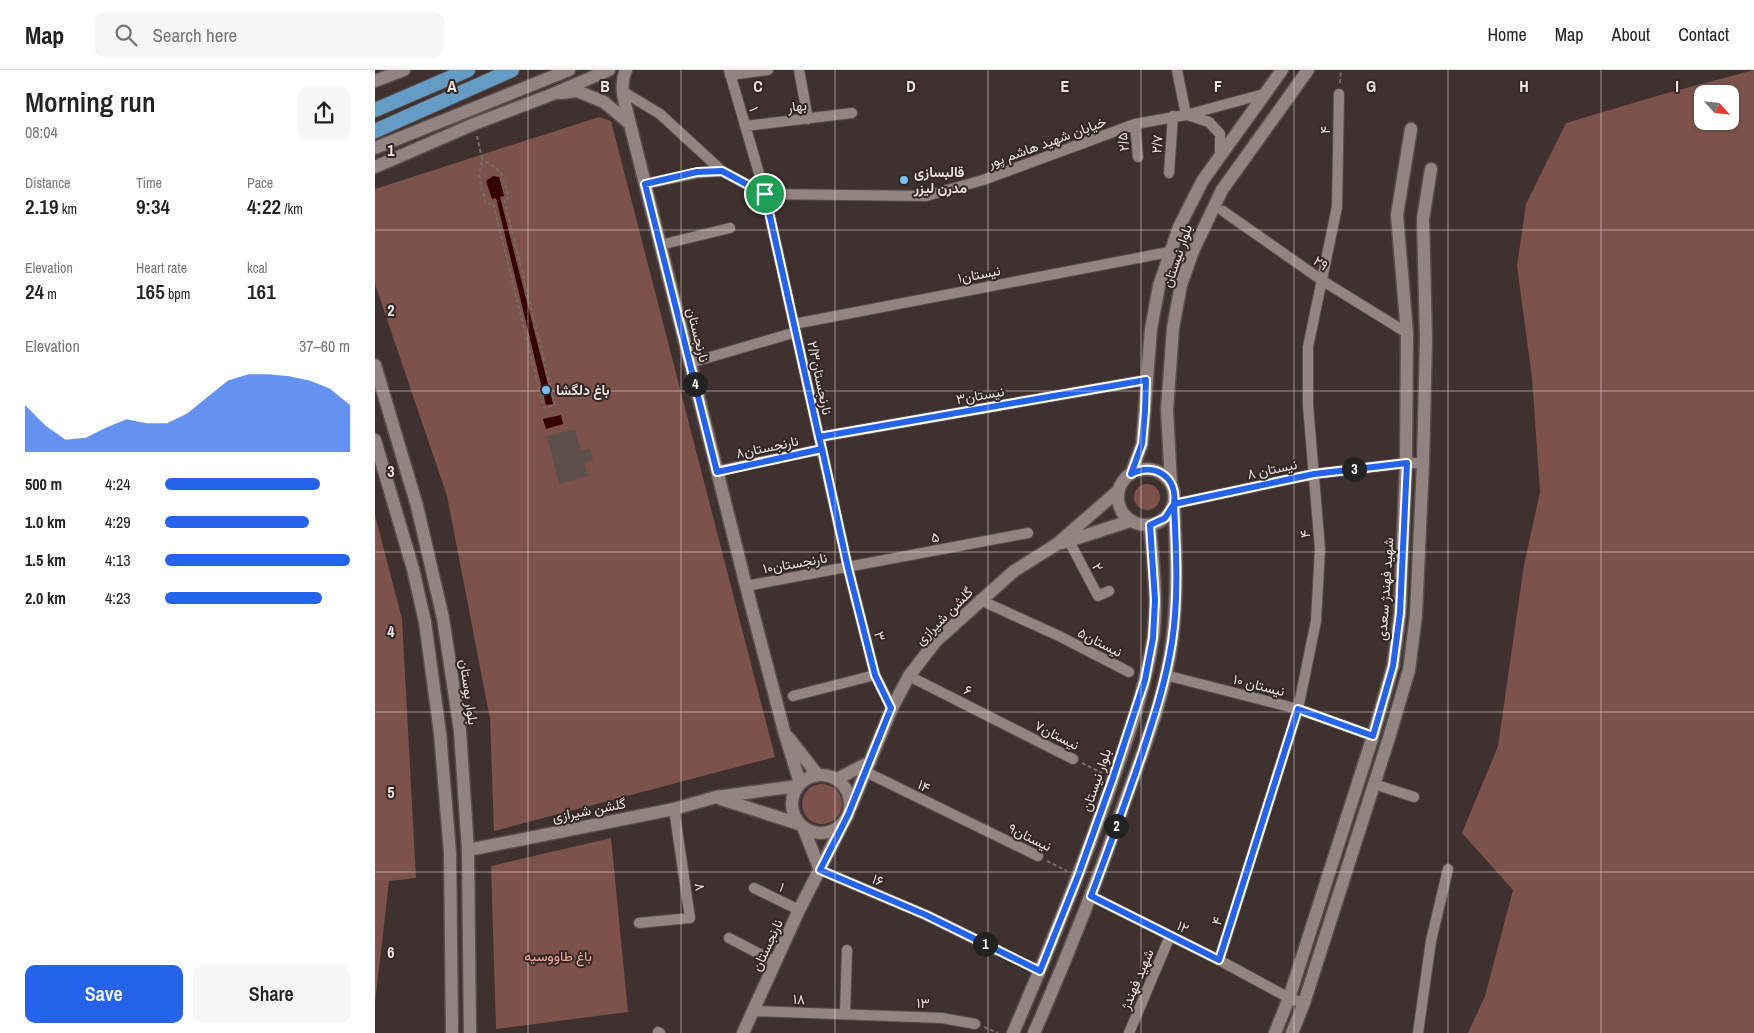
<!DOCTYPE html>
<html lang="en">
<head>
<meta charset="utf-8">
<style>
	:root { --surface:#fff; --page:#f6f6f6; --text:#222; --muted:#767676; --line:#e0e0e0; --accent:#2563eb }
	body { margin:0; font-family:"Archivo Narrow",Vazirmatn,sans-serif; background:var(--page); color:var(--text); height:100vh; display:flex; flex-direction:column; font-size:19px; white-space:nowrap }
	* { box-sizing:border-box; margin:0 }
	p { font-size:16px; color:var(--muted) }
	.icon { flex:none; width:28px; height:28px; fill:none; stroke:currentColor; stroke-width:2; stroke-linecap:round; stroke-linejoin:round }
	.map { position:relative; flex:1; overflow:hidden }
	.sheet { display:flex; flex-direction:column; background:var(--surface); width:375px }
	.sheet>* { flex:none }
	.needle { width:32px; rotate:117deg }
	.buttons { position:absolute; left:1319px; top:15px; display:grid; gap:10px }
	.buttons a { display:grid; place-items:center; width:45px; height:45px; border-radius:10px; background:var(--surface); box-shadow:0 1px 4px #0004; font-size:25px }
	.pin { position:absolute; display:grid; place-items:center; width:42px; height:42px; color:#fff; margin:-21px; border:2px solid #fff; border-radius:50%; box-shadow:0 1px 5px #0007 }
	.km { position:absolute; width:25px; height:25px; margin:-12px; border-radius:50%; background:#222; color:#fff; font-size:14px; line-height:25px; text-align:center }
	.round { display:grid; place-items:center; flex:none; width:52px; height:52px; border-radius:10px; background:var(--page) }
	.headline { display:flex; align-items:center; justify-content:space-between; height:85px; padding:0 25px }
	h1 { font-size:28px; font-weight:600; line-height:38px }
	.stats { display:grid; grid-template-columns:repeat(3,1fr); gap:8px; height:85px; padding:5px 25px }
	.stats div { display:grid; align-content:center }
	.stats b { font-size:21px; font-weight:600 }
	.stats small { font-size:14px; font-weight:400 }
	.stats p { font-size:14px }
	.chart { height:140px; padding:10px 25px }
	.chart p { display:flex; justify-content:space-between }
	.chart svg { width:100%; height:90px; margin-top:5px; fill:var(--accent); opacity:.7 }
	.action { display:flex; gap:10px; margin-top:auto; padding:10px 25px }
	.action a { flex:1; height:58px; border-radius:10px; background:var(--accent); color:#fff; font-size:20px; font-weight:600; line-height:58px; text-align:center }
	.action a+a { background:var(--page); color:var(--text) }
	ul { padding:0 25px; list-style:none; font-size:16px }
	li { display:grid; grid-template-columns:80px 60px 1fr; align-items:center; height:38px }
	li i { height:12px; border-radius:6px; background:var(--accent) }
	header { display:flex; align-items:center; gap:30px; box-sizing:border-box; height:70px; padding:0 25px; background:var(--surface); border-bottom:1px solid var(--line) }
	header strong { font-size:24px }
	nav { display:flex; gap:28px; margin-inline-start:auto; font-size:18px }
	.search { width:350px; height:45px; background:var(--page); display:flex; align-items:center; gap:12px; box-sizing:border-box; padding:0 18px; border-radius:10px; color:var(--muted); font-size:19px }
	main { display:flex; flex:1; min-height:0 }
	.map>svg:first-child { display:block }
	.green { fill:#7c524b; fill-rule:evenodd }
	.water { fill:#370000 }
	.building { fill:#5d4f4c }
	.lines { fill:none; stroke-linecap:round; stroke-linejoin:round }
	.minor-casing { stroke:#584e4c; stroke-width:12 }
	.tertiary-casing { stroke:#584e4c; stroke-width:15 }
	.secondary-casing { stroke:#584e4c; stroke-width:15 }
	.trunk-casing { stroke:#584e4c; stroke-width:16 }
	.path { stroke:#766b69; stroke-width:2; stroke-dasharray:4 2.5; stroke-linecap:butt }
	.minor { stroke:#938481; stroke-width:10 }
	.tertiary { stroke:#938481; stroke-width:12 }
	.secondary { stroke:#938481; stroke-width:12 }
	.trunk { stroke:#649cc5; stroke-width:14 }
	.route-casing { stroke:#fff; stroke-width:10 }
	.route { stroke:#2563eb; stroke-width:6 }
	.grid { fill:none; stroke:#ece3e2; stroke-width:1; stroke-opacity:0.55 }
	.poi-dot { fill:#75c0f6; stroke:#332725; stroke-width:2 }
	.labels { text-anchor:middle; stroke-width:4; stroke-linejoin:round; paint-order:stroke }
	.street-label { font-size:14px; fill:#ece3e2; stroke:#332725 }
	.poi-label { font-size:14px; font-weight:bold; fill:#ece3e2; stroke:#332725; text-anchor:start }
	.park-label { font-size:14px; fill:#faac9f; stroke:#332725 }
	.grid-label { font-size:16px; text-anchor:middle; font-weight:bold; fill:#ece3e2; stroke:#332725; stroke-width:4; stroke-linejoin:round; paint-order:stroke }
</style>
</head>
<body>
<header>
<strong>Map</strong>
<div class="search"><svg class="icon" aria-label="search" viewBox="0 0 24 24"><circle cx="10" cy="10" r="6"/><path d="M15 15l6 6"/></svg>Search here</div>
<nav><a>Home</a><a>Map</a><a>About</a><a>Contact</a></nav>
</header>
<main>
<section class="sheet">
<div class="headline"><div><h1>Morning run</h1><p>08:04</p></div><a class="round"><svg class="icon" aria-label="share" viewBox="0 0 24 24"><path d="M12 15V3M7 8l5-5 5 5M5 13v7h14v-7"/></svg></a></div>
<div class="stats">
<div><p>Distance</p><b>2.19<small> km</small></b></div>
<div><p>Time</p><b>9:34</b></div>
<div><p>Pace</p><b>4:22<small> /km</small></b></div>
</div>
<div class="stats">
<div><p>Elevation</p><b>24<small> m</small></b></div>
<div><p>Heart rate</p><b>165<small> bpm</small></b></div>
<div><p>kcal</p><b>161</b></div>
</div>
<div class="chart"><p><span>Elevation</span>37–60 m</p>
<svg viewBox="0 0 160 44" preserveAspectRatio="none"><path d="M0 44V21L10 31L20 38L30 37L40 32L50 28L60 30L70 30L80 25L90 17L100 9L110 6L120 6L130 7L140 9L150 13L160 21V44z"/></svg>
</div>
<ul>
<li><b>500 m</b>4:24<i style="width:84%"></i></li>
<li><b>1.0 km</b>4:29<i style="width:78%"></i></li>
<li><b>1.5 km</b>4:13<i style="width:100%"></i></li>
<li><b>2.0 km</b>4:23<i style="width:85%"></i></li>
</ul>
<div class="action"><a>Save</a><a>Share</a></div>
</section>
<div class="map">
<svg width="1379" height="963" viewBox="0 0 1379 963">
	<rect width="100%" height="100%" fill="#3e312f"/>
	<path class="green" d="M1379,0V963H1093L1110,926L1138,820L1087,763L1123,676L1149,495L1165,422L1157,308L1142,196L1151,134L1191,53L1285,25ZM1328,24H1355V51H1328Z
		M224,47L236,51L400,687L119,761L115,649L72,426L0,214V119Z
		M759 427a13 13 0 1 1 26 0a13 13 0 1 1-26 0Z
		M0,445L27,549L41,808L14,811L0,933Z
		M427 734a20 20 0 1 1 40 0a20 20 0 1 1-40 0Z
		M236,768L253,942L121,959L116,796Z"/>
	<path class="water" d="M118,106L124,107L129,126L125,127L178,334L171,335L121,128L117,129L111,111Z
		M186,345L188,354L171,359L168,349Z"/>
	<path class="building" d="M200,359L206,381L215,378L218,390L209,392L213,406L184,414L172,366Z"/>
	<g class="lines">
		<defs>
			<path id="minor" d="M354,0L390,124L473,498L500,605L517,638
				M424,0L433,49
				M802,0L811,45
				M355,5L393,0
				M247,21L285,44L347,101L390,124L551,126L608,110L760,54L811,45L889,24
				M812,45L834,52L845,64V85
				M760,54L763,87
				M370,56L477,43
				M794,103L798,46
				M270,114L322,103L347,101
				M848,141L948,211L1032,263
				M285,175L355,158
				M419,254L794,182
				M315,293L421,262
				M444,367L771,310
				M342,401L447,379
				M799,434L939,404L1031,393H1048
				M694,471L723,526L734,521
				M371,516L653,463
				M605,530L684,566L754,602
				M790,605L923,639L998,666
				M534,606L698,689
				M418,626L500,605
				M491,702L663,786
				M999,714L1039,727
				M445,800L551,845L622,880
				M379,818L424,840
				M716,826L844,890L914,928L929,933
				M264,853L315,848L299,739
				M354,868L400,892
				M844,890L923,639L941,551L945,479L933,335V277L962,137L964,24
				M377,941L567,948L600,954
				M470,944L472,880
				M283,962L285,963
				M754,963L795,866
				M1043,963L1056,871L1073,799"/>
			<path id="tertiary" d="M251,0C243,17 251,36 255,54L371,516L409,661L425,713
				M185,23L202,21L229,32L255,54
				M687,473L755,451
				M413,667L442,704
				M417 734a29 29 0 1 1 58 0a29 29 0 1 1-58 0Z
				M462,709L495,692
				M346,729L424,754
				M475,739L517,638L534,606L561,571L639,501L682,474L744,420
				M428,757L445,800
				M93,780L299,739L341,727L422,716
				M368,963L424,840L470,750
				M900,963L914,928L998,666L1018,596L1025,543L1031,393L1032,263L1022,145L1036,59
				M917,963L929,933L1013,671L1034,600L1041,545L1048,393L1051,269L1048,149L1056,99"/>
			<path id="secondary" d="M0,11L29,0
				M0,78L194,0
				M0,97L99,54L178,24L234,0
				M0,295L42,436L68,548L85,661L93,780L95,963
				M0,370L38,499L50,552L65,663L75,783L77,963
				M743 427a28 28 0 1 1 56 0a28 28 0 1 1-56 0Z
				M756,404L767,374L776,259L784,216L804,157L828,110L907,0
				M796,414L792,340L798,258L806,215L818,181L847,120L933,0
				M638,963C673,883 705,803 734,721C751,671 771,620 778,568C783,531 778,493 775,455
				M659,963C692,888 722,812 749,734C768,681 790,627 797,571C803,526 801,479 799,434"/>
			<path id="trunk" d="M0,40L93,0
				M0,61L137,0"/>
		</defs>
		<use href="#minor" class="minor-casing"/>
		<use href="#tertiary" class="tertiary-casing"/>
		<use href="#secondary" class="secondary-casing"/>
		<use href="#trunk" class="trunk-casing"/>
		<path class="path" d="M965,13L966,0
			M102,66L107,89L104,108L111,134L118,133L169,338L180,335L129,129L134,128L126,102L107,89
			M707,693L727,703
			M672,791L692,801
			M631,885L654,895
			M609,957L623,963"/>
		<use href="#minor" class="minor"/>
		<use href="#tertiary" class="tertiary"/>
		<use href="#secondary" class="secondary"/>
		<use href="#trunk" class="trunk"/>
	</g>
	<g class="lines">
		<defs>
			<path id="route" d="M390,124L444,367L447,379L473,498L500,605L516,638L473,745L445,800L551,845L665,901L703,806L738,708L770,610L778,568L780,530L775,455L790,448L799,434C801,479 804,527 797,572C791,612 778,651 765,690C749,736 733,781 716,826L844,890L923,639L998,666L1018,596L1025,543L1032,393L939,404L799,434C803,407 780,392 756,404L767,374L770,341L771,310L444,367L447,379L342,402L270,114L322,102L347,101L390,124"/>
		</defs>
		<use href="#route" class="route-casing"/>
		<use href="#route" class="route"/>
	</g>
	<path class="grid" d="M153,0V963M306,0V963M460,0V963M613,0V963M766,0V963M919,0V963M1073,0V963M1226,0V963M0,160H1379M0,321H1379M0,482H1379M0,642H1379M0,802H1379"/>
	<g class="poi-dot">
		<circle cx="529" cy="110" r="5"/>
		<circle cx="171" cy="320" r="5"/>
	</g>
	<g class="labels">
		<g class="street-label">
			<text transform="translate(422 36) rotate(-7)" y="5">بهار</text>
			<text transform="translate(379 39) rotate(73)" y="5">۱</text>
			<text transform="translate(950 60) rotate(-89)" y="5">۴</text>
			<text transform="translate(672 72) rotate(-20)" y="5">خیابان شهید هاشم پور</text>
			<text transform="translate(748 72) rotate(-97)" y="5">۲/۵</text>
			<text transform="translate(782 74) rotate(-86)" y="5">۲/۷</text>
			<text transform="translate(802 186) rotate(-71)" y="5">بلوار نیستان</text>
			<text transform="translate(946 193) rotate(35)" y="5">۲۹</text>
			<text transform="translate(604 204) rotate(-11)" y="5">۱نیستان</text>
			<text transform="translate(323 265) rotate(76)" y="5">نارنجستان</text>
			<text transform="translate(445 308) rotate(78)" y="5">۲/۳نارنجستان</text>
			<text transform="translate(605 325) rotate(-10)" y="5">۳نیستان</text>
			<text transform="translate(392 377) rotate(-12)" y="5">۸نارنجستان</text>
			<text transform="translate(897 399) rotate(-12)" y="5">نیستان ۸</text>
			<text transform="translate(930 464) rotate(-95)" y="5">۴</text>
			<text transform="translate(560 467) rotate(-11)" y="5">۵</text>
			<text transform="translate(420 493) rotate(-10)" y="5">۱۰نارنجستان</text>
			<text transform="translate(723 497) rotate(62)" y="5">۲</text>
			<text transform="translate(1010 519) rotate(-86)" y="5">شهید فهندژ سعدی</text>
			<text transform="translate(569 546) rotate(-45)" y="5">گلشن شیرازی</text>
			<text transform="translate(505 566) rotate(76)" y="5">۳</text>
			<text transform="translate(725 572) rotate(27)" y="5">۵نیستان</text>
			<text transform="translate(884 615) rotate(14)" y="5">نیستان ۱۰</text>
			<text transform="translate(593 620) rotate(27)" y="5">۶</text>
			<text transform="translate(94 622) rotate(82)" y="5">بلوار بوستان</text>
			<text transform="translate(682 665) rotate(27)" y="5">۷نیستان</text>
			<text transform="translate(721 710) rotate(-71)" y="5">بلوار نیستان</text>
			<text transform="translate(549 716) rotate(26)" y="5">۱۴</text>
			<text transform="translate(214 740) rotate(-11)" y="5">گلشن شیرازی</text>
			<text transform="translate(655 767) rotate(26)" y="5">۹نیستان</text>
			<text transform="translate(503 810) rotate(23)" y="5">۱۶</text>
			<text transform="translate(325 817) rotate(82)" y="5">۸</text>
			<text transform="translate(407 817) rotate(26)" y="5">۱</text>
			<text transform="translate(842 851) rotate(-72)" y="5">۴</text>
			<text transform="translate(808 857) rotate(26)" y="5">۱۲</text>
			<text transform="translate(392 875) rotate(-65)" y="5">نارنجستان</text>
			<text transform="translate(762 909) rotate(-67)" y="5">شهید فهندژ</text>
			<text transform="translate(424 929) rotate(2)" y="5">۱۸</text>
			<text transform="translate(548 933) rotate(2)" y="5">۱۳</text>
		</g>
		<g class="poi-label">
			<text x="539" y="107">قالبسازی<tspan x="539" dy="16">مدرن لیزر</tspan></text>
			<text x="181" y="325">باغ دلگشا</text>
		</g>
		<g class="park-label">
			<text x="183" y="891">باغ طاووسیه</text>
		</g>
	</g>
	<g class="grid-label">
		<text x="77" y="22">A</text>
		<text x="230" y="22">B</text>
		<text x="383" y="22">C</text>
		<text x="536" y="22">D</text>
		<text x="690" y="22">E</text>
		<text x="843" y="22">F</text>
		<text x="996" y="22">G</text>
		<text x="1149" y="22">H</text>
		<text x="1302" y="22">I</text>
		<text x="16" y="86">1</text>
		<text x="16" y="246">2</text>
		<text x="16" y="407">3</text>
		<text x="16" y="567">4</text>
		<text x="16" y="728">5</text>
		<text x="16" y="888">6</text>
	</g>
</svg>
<div class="buttons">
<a><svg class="needle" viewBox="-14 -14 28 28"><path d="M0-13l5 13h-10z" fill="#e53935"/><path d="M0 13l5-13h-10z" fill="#767676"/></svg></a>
</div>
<div class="pin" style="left:390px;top:124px;background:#1e9e55"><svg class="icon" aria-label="arrive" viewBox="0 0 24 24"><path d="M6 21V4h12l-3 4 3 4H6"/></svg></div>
<b class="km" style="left:610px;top:874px">1</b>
<b class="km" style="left:741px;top:756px">2</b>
<b class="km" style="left:979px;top:399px">3</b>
<b class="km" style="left:320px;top:314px">4</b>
</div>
</main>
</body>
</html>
